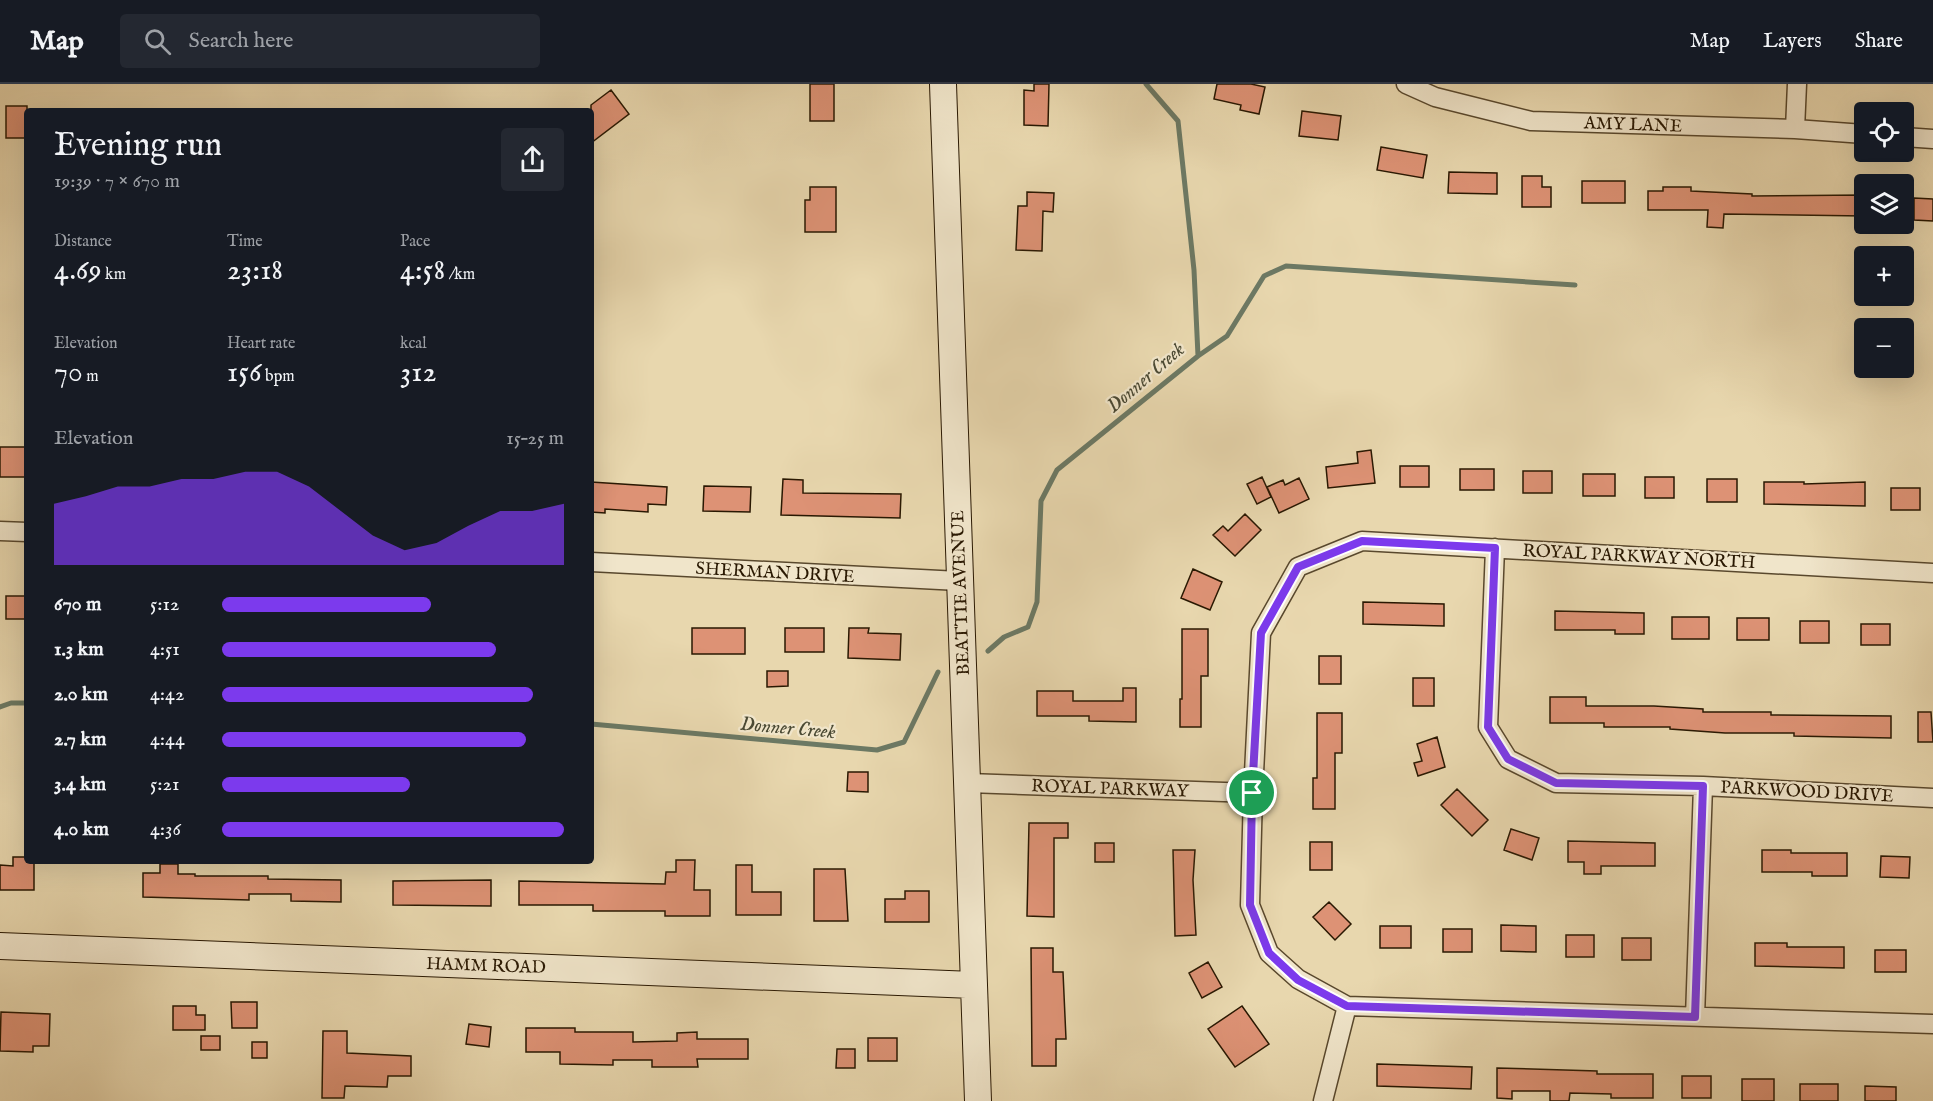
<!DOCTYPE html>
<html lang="en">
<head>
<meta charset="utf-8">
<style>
	:root { --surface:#171b24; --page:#242831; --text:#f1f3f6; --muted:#9ea1a6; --line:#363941; --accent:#7c3aed }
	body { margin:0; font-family:"IM FELL English",serif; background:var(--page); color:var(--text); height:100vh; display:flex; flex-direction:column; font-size:22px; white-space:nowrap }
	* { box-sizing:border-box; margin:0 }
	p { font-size:20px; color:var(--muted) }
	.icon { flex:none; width:33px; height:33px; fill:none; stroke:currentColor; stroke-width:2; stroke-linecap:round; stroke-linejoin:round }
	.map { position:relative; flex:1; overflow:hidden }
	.details { position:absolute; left:24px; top:24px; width:570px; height:756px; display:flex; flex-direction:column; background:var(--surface); border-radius:6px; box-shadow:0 6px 24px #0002 }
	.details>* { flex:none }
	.controls { position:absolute; left:1854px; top:18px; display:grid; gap:12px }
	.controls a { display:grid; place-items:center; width:60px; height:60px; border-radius:6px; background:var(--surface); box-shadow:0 6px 24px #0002; font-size:30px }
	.pin { position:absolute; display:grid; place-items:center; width:51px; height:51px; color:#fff; margin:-26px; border:3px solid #fff; border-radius:50%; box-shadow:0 2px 6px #0007 }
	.round { display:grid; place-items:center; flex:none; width:63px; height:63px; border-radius:6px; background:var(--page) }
	.headline { display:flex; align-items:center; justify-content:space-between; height:102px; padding:0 30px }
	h1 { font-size:33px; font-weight:600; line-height:45px }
	.figures { display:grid; grid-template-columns:repeat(3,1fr); gap:9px; height:102px; padding:6px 30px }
	.figures div { display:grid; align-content:center }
	.figures b { font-size:30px; font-weight:600 }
	.figures small { font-size:16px; font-weight:400 }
	.figures p { font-size:16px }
	.chart { height:168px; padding:12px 30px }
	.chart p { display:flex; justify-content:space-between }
	.chart svg { width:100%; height:108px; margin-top:6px; fill:var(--accent); opacity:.7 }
	ul { padding:0 30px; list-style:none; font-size:20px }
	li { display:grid; grid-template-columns:96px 72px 1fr; align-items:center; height:45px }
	li i { height:15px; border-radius:8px; background:var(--accent) }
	header { display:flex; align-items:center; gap:36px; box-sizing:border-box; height:84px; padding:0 30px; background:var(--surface); border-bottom:2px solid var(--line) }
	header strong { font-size:28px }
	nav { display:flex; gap:33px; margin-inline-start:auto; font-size:21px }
	.search { width:420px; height:54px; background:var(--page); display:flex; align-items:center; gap:15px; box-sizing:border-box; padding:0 21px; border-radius:6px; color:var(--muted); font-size:22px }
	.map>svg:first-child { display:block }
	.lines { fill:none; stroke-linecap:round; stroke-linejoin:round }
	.stream { stroke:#6c7964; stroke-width:5 }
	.building { fill:#dd9275; stroke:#291802; stroke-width:1.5 }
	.street-casing { stroke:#59482d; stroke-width:21 }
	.secondary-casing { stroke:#291802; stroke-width:28 }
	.street { stroke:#f0e5ca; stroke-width:18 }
	.secondary { stroke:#f0e5ca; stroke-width:26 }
	.route-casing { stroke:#fff; stroke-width:12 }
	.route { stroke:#7c3aed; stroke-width:8 }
	.labels { text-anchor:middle; stroke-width:4.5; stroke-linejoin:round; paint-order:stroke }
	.street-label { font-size:18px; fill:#291802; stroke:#f0e5ca }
	.water-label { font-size:20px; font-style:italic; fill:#4a4933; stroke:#f0e5ca }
</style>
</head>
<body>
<header>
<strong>Map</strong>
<div class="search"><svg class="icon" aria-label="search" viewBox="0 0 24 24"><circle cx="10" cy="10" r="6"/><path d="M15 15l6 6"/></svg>Search here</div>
<nav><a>Map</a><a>Layers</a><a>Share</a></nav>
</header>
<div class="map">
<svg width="1933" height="1017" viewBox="0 0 1933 1017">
	<rect width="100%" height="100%" fill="#e8d7ae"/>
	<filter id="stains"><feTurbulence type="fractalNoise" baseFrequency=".00333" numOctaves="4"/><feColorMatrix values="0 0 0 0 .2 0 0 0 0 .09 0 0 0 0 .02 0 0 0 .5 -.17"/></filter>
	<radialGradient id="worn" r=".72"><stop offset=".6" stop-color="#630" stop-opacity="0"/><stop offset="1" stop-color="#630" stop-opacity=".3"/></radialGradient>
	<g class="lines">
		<path class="stream" d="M1198,272L1227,252L1264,192L1286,182L1575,201
			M988,567L1004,553L1028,543L1037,518L1041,417L1057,386L1198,272L1194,186L1178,37L1146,0
			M0,623L11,619H27
			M591,640L877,666L904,658L938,588"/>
	</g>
	<path class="building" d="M810,0H834V37H810Z
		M1034,0H1049L1048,42L1024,41V6L1034,7Z
		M1217,0H1251L1265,3L1259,30L1240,26L1241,21L1214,15Z
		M611,6L629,30L591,59V21Z
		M6,22H27V54H6Z
		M1302,27L1341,32L1338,56L1299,52Z
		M1381,63L1427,71L1423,94L1377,86Z
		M1449,88L1497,89V110L1448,109Z
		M1522,92H1542V103H1551V123H1522Z
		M1582,97H1625V119H1582Z
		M810,103H836V148H805V116H810Z
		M1663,103H1691V107L1752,110V112L1864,111V132L1724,130L1723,144L1707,143L1708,126H1648V107H1663Z
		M1027,108L1054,109L1053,128L1043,127L1042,167L1016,166L1018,122H1027Z
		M1914,114L1933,115V137L1914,136Z
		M0,363H27V393H0Z
		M1371,366L1375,399L1328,404L1326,383L1358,379L1357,368Z
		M1400,382H1429V403H1400Z
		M1460,385H1494V406H1460Z
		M1523,387H1552V409H1523Z
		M1583,390H1615V412H1583Z
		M1262,393L1271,413L1257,420L1247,400Z
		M1645,393H1674V414H1645Z
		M1299,394L1309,415L1279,429L1267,403L1283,396L1285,401Z
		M783,395L803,396V409L901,410L900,434L781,431Z
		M1707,395H1737V418H1707Z
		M591,398L667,403L666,421L648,420V428L605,425V429L591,428Z
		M1764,398H1804V400L1865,398V422L1764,420Z
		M704,402L751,403L750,428L703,427Z
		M1891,404H1920V426H1891Z
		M1245,430L1261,446L1235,472L1213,451L1223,442L1228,447Z
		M1193,485L1222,498L1210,526L1181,514Z
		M6,512H27V535H6Z
		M1363,518L1444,520V542L1363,540Z
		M1555,527L1644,529V550H1615V546H1555Z
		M1672,533H1709V555H1672Z
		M1737,534H1769V556H1737Z
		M1800,537H1829V559H1800Z
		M1861,540H1890V561H1861Z
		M692,544H745V570H692Z
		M785,544H824V568H785Z
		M849,544H869L868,549L901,550L900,576L848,574Z
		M1182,545H1208V592H1201V643H1180V615H1182Z
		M1319,572H1341V600H1319Z
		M767,587H788V602L767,603Z
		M1413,594H1434V622H1413Z
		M1123,604H1136V638L1089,637V632H1037V607H1073V617H1123Z
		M1550,613H1586V622H1654L1703,625V628H1771V631L1891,632V654L1794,652V649H1725L1670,645V643H1604V639H1550Z
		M1918,628H1931L1933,658H1918Z
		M1317,629H1342V669H1335V725H1313V694H1317Z
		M1437,653L1445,683L1418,692L1414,679L1422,677L1417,660Z
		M848,688H868V708L847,707Z
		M1457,705L1488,736L1472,752L1441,721Z
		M1029,739H1068V754H1054V833L1027,832Z
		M1511,745L1539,754L1532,776L1504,766Z
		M1568,757L1655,759V782H1601V790H1584V778H1568Z
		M1310,758H1332V786H1310Z
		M1095,759H1114V778H1095Z
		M1173,766H1195L1193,796L1196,851L1175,852Z
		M1762,766H1791V769H1847V792H1812V788H1762Z
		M1881,772L1910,773L1909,794L1880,793Z
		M13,773H27V777H34V806H0V781L13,782Z
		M676,776H695L694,806H710V832H665V827H593V821H519V797L665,800L666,788H676Z
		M160,780H178V790H195V792H268V795L341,796V818L291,817V810H249V816L143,813V789H160Z
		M736,781H752V808H781V831H736Z
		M814,785H845L848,837H814Z
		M491,796V822L393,821V797Z
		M905,807H929V838H885V815H905Z
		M1329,818L1351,840L1335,856L1313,833Z
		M1501,841L1536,842V868L1501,867Z
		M1380,842H1411V864H1380Z
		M1443,845H1472V868H1443Z
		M1566,851H1594V873H1566Z
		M1622,854H1651V876H1622Z
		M1755,859H1787V863H1844V884L1755,882Z
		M1031,864H1053V888H1063L1066,955H1056V982H1032Z
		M1875,866H1906V888H1875Z
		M1208,878L1222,903L1202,914L1189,889Z
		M231,918H257V944H232Z
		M173,922H196V931H205V946H173Z
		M1242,922L1269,960L1235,983L1208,945Z
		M1,928L50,930L49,962H33V968L0,967Z
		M469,940L491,943L489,963L466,960Z
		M526,944H575V948H633V958L677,957V949L697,948V955H748V975H697L698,983H652V976H613V981L560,980V968H526Z
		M323,947H347V969L411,972V992H388L387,1003L345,1002L344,1014H322Z
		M201,952H220V966H201Z
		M868,954H897V977H868Z
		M252,958H267V974H252Z
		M837,965H855V984H836Z
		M1377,980L1472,983L1471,1005L1377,1002Z
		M1497,984L1597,987V990H1653V1014H1611V1010L1570,1009L1569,1017H1550V1007H1512V1015L1497,1014Z
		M1682,992H1711V1014H1682Z
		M1742,995H1774V1017H1742Z
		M1800,1000H1838V1017H1800Z
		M1865,1002L1896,1003V1017H1865Z"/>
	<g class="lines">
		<defs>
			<path id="street" d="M1406,0L1435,13L1531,37L1795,45L1864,50
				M1795,45L1797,0
				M1904,53L1933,55
				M0,447L27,448
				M1495,464L1488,643L1508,675L1556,699L1703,702L1933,714
				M591,478L959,497
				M1933,489L1362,457L1298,483L1261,549L1253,709L1250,821L1269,869L1298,895L1347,922L1933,940
				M968,699L1253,709
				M1695,933L1703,702
				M1323,1017L1347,922"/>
			<path id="secondary" d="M943,0L978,1017
				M0,862L973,901"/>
		</defs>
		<use href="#street" class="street-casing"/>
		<use href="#secondary" class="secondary-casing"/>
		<use href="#street" class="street"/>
		<use href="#secondary" class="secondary"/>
	</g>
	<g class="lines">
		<defs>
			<path id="route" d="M1362,457L1495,464L1488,643L1508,675L1556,699L1703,702L1695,933L1347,922L1298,896L1269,869L1250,821L1252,709L1261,549L1298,483Z"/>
		</defs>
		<use href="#route" class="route-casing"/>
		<use href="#route" class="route"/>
	</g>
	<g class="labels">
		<g class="street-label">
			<text transform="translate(1633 40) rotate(2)" y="6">AMY LANE</text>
			<text transform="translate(1639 472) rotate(3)" y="6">ROYAL PARKWAY NORTH</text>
			<text transform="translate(775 488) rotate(3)" y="6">SHERMAN DRIVE</text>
			<text transform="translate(960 509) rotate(-92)" y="6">BEATTIE AVENUE</text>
			<text transform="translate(1110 704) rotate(2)" y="6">ROYAL PARKWAY</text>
			<text transform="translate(1807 707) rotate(3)" y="6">PARKWOOD DRIVE</text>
			<text transform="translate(486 881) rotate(2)" y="6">HAMM ROAD</text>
		</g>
		<g class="water-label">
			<text transform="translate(1145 293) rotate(-41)" y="7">Donner Creek</text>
			<text transform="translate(788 643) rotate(5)" y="7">Donner Creek</text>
		</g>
	</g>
	<rect width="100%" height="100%" filter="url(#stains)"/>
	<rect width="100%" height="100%" fill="url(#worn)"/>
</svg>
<div class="controls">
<a><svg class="icon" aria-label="locate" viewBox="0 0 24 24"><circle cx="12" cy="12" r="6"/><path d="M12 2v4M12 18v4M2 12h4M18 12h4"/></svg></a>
<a><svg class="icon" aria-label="layers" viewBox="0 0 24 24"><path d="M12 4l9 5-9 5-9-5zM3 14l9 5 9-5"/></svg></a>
<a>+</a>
<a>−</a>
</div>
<div class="pin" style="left:1252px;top:709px;background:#1e9e55"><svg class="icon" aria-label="arrive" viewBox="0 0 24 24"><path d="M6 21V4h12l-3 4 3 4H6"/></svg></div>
<section class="details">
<div class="headline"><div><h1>Evening run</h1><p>19:39 · 7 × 670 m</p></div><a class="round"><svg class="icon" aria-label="share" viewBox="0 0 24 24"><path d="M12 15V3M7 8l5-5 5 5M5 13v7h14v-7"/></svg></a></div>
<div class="figures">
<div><p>Distance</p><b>4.69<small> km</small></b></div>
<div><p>Time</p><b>23:18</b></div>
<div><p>Pace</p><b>4:58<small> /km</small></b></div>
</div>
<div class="figures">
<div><p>Elevation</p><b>70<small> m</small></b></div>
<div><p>Heart rate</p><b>156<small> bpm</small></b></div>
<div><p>kcal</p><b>312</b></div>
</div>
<div class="chart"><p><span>Elevation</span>15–25 m</p>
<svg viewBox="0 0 160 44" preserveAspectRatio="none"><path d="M0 44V19L10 16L20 12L30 12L40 9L50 9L60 6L70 6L80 12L90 22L100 32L110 38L120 35L130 28L140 22L150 22L160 19V44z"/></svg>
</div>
<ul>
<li><b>670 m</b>5:12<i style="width:61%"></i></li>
<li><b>1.3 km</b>4:51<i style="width:80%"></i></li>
<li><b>2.0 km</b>4:42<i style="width:91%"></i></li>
<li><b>2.7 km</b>4:44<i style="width:89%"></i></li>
<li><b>3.4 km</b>5:21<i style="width:55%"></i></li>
<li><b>4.0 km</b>4:36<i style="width:100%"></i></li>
</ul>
</section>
</div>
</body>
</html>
